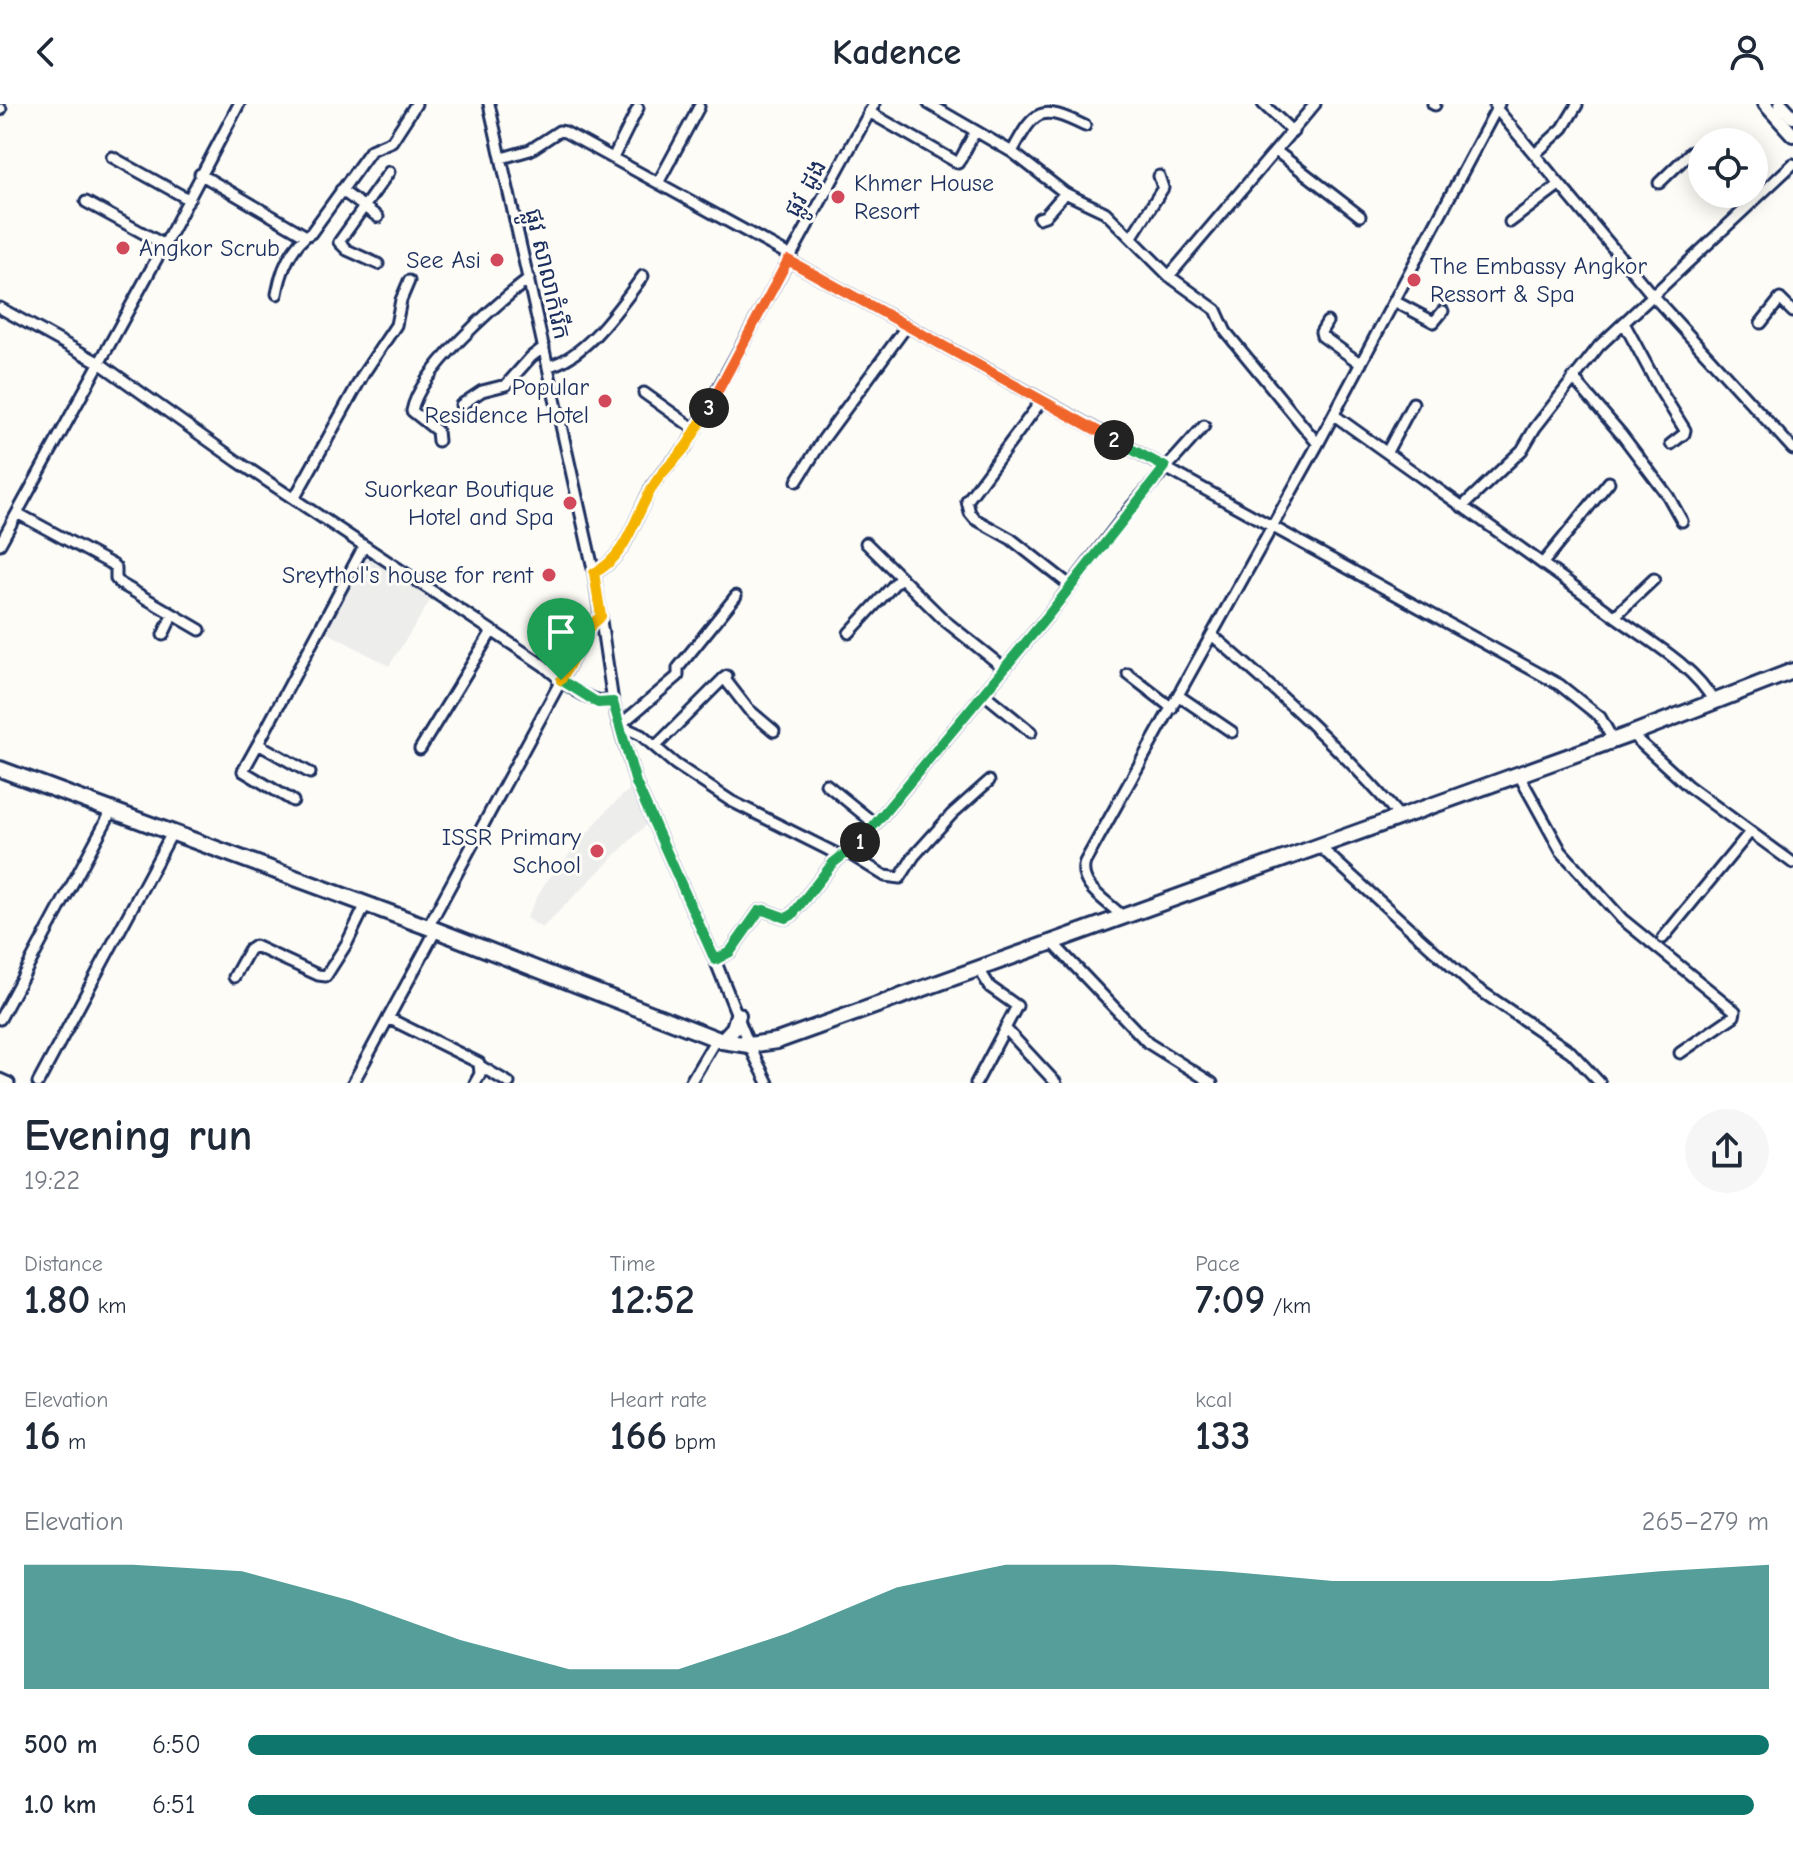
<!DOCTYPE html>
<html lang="en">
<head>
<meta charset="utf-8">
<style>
	:root { --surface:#fff; --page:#f6f6f7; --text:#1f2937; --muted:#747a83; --accent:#0f766e }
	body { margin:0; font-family:"Comic Neue","Noto Sans Khmer",sans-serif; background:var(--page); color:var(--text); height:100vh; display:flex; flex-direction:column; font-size:30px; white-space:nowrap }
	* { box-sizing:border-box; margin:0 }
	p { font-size:26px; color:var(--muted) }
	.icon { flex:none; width:44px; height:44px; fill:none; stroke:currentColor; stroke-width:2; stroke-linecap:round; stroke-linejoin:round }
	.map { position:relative; height:979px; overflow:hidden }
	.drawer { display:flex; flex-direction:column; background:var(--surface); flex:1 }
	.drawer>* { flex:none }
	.controls { position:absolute; left:1688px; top:24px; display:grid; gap:16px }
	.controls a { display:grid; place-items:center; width:80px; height:80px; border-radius:50%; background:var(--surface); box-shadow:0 4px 20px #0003; font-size:40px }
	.pin { position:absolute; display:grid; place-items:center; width:68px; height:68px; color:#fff; margin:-82px -34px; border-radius:50% 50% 50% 0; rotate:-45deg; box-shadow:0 0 8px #0007 }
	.pin .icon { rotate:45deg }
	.km { position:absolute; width:40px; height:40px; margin:-20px; border-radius:50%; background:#222; color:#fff; font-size:22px; line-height:40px; text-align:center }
	.round { display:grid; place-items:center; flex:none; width:84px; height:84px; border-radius:42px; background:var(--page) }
	.head { display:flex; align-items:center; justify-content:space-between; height:136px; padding:0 24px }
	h1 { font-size:44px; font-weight:800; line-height:60px }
	.stats { display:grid; grid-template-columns:repeat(3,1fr); gap:12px; height:136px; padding:8px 24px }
	.stats div { display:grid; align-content:center }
	.stats b { font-size:40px; font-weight:800 }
	.stats small { font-size:22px; font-weight:400 }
	.stats p { font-size:22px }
	.chart { height:224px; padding:16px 24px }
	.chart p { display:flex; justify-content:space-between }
	.chart svg { width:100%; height:144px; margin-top:8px; fill:var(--accent); opacity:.7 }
	ul { padding:0 24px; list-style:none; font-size:26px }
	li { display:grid; grid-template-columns:128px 96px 1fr; align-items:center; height:60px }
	li i { height:20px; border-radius:10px; background:var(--accent) }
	header { display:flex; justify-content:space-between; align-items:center; height:104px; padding:0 24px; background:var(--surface); font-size:36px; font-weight:800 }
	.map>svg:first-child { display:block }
	.built { fill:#edeeec }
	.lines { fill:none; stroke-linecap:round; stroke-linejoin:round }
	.minor-casing { stroke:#1b2f5e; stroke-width:15 }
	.major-casing { stroke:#1b2f5e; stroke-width:18 }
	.highway-casing { stroke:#1b2f5e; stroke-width:20 }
	.minor { stroke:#fdfcf7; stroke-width:9 }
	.major { stroke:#fdfcf7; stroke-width:12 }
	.highway { stroke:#fdfcf7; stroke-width:14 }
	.split-1-casing { stroke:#fff; stroke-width:16 }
	.split-2-casing { stroke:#fff; stroke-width:16 }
	.split-3-casing { stroke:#fff; stroke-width:16 }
	.split-4-casing { stroke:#fff; stroke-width:16 }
	.split-1 { stroke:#22a559; stroke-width:10 }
	.split-2 { stroke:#22a559; stroke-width:10 }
	.split-3 { stroke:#f0652b; stroke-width:10 }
	.split-4 { stroke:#f5b400; stroke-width:10 }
	.poi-dot { fill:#d1495b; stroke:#fdfcf7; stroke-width:3 }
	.labels { text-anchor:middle; stroke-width:6; stroke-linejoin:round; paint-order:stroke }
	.poi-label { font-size:24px; fill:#1b2f5e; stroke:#fdfcf7; text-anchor:end }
	.street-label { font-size:24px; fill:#1b2f5e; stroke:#fdfcf7 }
</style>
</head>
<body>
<header><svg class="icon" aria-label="back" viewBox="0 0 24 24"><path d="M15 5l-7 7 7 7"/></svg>Kadence<svg class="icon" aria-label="person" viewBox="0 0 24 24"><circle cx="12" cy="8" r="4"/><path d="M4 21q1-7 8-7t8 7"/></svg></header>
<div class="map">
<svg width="1793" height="979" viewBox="0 0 1793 979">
	<rect width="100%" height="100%" fill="#fdfcf7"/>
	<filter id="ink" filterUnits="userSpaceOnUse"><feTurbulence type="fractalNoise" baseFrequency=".0125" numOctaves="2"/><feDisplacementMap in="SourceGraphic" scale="16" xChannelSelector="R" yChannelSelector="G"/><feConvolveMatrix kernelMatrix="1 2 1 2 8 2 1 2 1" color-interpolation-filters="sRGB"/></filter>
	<g filter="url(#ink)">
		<path class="built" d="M366,446L434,491L389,562L323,526Z
			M636,679L653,714L542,824L526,814L545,779L607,706Z"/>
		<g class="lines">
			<defs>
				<path id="minor" d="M489,0L594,469L613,598L619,621L636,679L715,856L749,941L768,979
					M929,0L1012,48L1065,89L1105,108L1169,172L1216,206L1226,228L1318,340
					M1263,0L1293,28
					M1433,0L1435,1
					M1495,3L1653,192L1793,345
					M0,6L1,5
					M869,8L958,59
					M1276,47L1360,112
					M1012,48C1035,5 1040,0 1085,22
					M1535,50L1563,24L1577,1
					M112,53L188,95
					M502,54L530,46L559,27L565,28L791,152
					M613,54L638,4
					M960,56L975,28
					M200,70L306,132L311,129L371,46L392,37L416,0
					M658,79L699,3
					M1659,79L1691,48L1694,47L1702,53
					M341,86L378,113
					M1738,90L1749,101
					M86,98L165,141
					M1039,114L1045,112L1065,89
					M1510,118L1559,81
					M1131,134L1163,84L1159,72
					M788,156L1560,581L1600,613L1613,636
					M378,160L347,146L339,138L389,68
					M1169,172L1315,0
					M277,190C281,167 289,147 306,132
					M1394,197L1434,218L1443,207
					M0,204L98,258L237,357L543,561C562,578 587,599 613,598
					M1327,218L1321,228L1322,232L1361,260
					M1624,219L1660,286L1685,326L1684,330L1671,340
					M1761,219L1780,195L1793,208
					M548,262C585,255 621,201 643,172
					M1573,274L1622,331L1668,392L1682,417
					M644,289L696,326
					M1042,296L967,397L970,409L975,415L1011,435L1071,482
					M461,301L482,287L506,281L531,253L544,243
					M1334,311C1427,378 1521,443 1613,511C1646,535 1695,562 1714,598
					M438,337L437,327L412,307C419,267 496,200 529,175
					M1387,348L1413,299
					M797,377L822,337L906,223
					M294,395L364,269L396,221L401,196L409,177
					M1462,403L1522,346L1535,324L1599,242L1793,60
					M17,409L113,461L116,464V475L121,480L200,526
					M866,439L944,516L1004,564
					M0,440L173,125L239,0
					M1543,459L1609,378
					M594,469C628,453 635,411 653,381C662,367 675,355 686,343L874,0
					M1615,512L1654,475
					M849,529L900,474
					M163,531L173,510
					M1212,531C1278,588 1343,646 1400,713
					M1128,570L1172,604
					M727,572L724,574L748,605L774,627
					M983,589L1031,628
					M1179,592L1232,628
					M619,621L641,631L675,660L731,697L841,752
					M620,621L678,572V564L736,492
					M1631,630L1688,682L1793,759
					M258,640L243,667L293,697
					M656,642L724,574
					M420,645L492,527
					M310,669L258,640L364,442
					M1519,671L1561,747L1622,815L1735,907L1734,912L1680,949
					M826,680L874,719
					M1320,743L1472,881L1571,948L1600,979
					M848,749L885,772L900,774L914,752L952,710L989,677
					M1123,813C1108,797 1077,782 1085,758L1318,340L1499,0
					M428,823L591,521L601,512
					M1663,834L1750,728
					M1052,838L1148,939L1212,979
					M715,856L730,848L759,807L764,806L786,814L792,811L833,759L861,737L1046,514L1132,402L1204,322
					M234,873L249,846L255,842L318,871L326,872L347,839L366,800
					M388,914L479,959L480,970L475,979
					M0,915L112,706
					M1005,924L1056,979
					M480,962L509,979
					M0,975L9,979
					M38,979L172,729
					M353,979L436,826
					M690,979L716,935
					M976,979L1017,902L990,883L979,865"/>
				<path id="major" d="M1765,0L1793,31
					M1781,0L1793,13"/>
				<path id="highway" d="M0,665L436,826L722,937L749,941L777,937L1631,630L1793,567
					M722,937L734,924L738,911"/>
			</defs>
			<use href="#minor" class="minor-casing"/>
			<use href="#major" class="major-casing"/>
			<use href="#highway" class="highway-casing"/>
			<use href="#minor" class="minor"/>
			<use href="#major" class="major"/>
			<use href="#highway" class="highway"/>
		</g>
	</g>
	<g class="lines" filter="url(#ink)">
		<defs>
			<path id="split-1" d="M561,576L598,599L613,598L636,679L715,856L730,848L759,807L764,806L786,814L792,811L833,759L860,738"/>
			<path id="split-2" d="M860,738L1046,514L1165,363L1114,336"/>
			<path id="split-3" d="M709,304L788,156L1114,336"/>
			<path id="split-4" d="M561,576L591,521L601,512L594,469C629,452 635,409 655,379C664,365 677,355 687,341C695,329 701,316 709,304"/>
		</defs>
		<use href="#split-1" class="split-1-casing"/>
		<use href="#split-2" class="split-2-casing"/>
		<use href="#split-3" class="split-3-casing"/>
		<use href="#split-4" class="split-4-casing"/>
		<use href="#split-1" class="split-1"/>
		<use href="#split-2" class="split-2"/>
		<use href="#split-3" class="split-3"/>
		<use href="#split-4" class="split-4"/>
	</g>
	<g class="poi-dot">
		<circle cx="838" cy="93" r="8"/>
		<circle cx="123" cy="144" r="8"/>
		<circle cx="497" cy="156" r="8"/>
		<circle cx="1414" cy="176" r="8"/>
		<circle cx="605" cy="297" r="8"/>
		<circle cx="570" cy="399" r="8"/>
		<circle cx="549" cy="471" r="8"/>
		<circle cx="597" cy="747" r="8"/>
	</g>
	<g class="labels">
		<g class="poi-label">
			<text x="854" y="87" text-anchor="start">Khmer House<tspan x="854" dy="28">Resort</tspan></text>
			<text x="139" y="152" text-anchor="start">Angkor Scrub</text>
			<text x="481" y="164">See Asi</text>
			<text x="1430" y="170" text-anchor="start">The Embassy Angkor<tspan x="1430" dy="28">Ressort &amp; Spa</tspan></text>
			<text x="589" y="291">Popular<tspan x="589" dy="28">Residence Hotel</tspan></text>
			<text x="554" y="393">Suorkear Boutique<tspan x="554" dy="28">Hotel and Spa</tspan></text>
			<text x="533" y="479">Sreythol's house for rent</text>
			<text x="581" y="741">ISSR Primary<tspan x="581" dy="28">School</tspan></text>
		</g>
		<g class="street-label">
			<text transform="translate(805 84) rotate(-61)" y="8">ផ្លូវ ដូង</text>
			<text transform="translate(548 170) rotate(77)" y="8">ផ្លូវ សាលាកំរើក</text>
		</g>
	</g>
</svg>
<div class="controls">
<a><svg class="icon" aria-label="locate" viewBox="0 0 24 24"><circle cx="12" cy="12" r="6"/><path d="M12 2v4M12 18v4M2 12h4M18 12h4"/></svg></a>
</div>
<div class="pin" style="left:561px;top:576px;background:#1e9e55"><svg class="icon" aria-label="arrive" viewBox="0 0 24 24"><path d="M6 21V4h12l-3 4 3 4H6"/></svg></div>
<b class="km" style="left:860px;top:738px">1</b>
<b class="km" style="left:1114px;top:336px">2</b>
<b class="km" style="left:709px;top:304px">3</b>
</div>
<section class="drawer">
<div class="head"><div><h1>Evening run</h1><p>19:22</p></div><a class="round"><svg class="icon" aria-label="share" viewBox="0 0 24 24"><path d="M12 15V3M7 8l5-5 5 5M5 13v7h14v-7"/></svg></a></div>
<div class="stats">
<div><p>Distance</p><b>1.80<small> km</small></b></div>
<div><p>Time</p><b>12:52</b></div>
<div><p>Pace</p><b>7:09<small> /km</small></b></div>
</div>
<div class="stats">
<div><p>Elevation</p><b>16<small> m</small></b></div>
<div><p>Heart rate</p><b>166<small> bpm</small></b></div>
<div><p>kcal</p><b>133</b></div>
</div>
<div class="chart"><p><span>Elevation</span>265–279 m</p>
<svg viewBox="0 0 160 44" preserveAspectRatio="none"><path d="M0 44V6L10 6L20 8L30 17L40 29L50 38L60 38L70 27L80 13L90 6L100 6L110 8L120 11L130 11L140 11L150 8L160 6V44z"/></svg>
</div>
<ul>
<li><b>500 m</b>6:50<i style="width:100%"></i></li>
<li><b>1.0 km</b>6:51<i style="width:99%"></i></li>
</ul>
</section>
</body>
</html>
